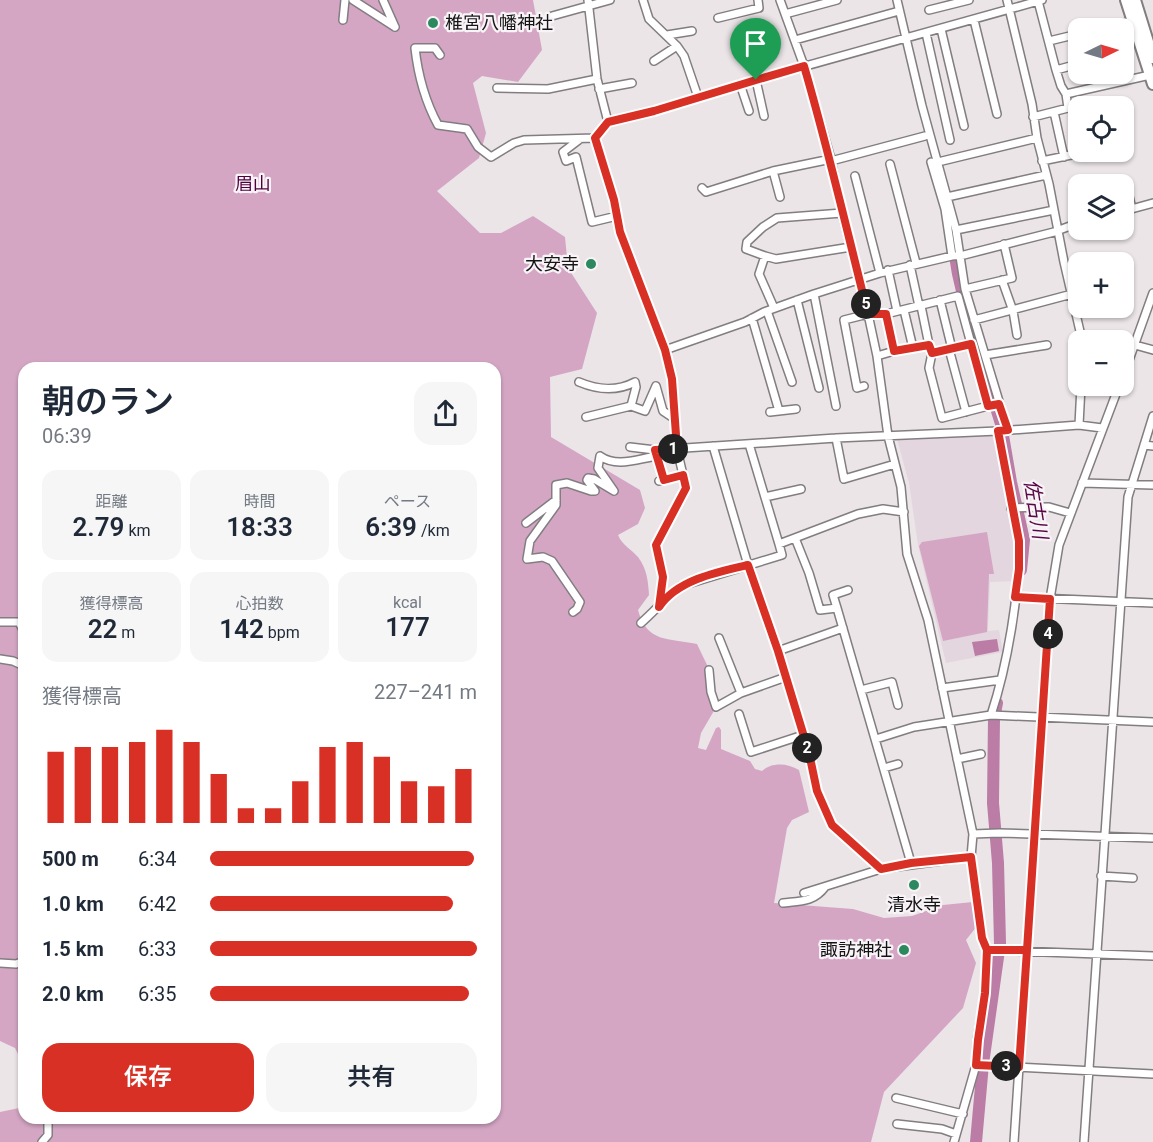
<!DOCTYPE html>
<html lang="ja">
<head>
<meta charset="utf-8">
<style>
	:root { --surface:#fff; --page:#f6f6f7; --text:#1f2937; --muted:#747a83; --accent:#d93025 }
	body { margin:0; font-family:Roboto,"Noto Sans JP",sans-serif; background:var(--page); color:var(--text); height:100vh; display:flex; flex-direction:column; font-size:22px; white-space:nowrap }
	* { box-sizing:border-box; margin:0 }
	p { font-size:20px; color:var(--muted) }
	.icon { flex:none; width:33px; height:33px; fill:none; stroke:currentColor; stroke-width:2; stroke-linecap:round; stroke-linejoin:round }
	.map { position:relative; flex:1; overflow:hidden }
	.sheet { position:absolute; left:18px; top:362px; width:483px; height:762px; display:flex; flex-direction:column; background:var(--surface); border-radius:18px; box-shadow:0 2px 4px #0004 }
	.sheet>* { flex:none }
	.needle { width:39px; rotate:85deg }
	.buttons { position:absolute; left:1068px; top:18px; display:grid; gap:12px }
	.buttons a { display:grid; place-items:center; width:66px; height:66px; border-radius:12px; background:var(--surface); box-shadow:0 2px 4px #0004; font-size:30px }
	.pin { position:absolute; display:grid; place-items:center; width:51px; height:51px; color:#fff; margin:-62px -26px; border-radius:50% 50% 50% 0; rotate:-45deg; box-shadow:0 0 6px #0007 }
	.pin .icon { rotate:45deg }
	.km { position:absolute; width:30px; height:30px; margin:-15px; border-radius:50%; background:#222; color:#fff; font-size:16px; line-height:30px; text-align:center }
	.round { display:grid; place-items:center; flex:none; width:63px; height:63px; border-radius:18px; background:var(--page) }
	.overview { display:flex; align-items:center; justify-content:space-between; height:102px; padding:0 24px }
	h1 { font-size:33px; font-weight:600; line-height:45px }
	.figures { display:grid; grid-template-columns:repeat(3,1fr); gap:9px; height:102px; padding:6px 24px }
	.figures div { display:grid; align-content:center; border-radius:15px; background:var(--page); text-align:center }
	.figures b { font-size:26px; font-weight:600 }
	.figures small { font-size:16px; font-weight:400 }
	.figures p { font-size:16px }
	.chart { height:168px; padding:12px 24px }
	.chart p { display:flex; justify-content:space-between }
	.chart svg { width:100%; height:108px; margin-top:6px; stroke:var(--accent); stroke-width:6 }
	.cta { display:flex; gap:12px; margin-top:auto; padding:12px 24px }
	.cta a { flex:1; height:69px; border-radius:18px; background:var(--accent); color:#fff; font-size:24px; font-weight:600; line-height:69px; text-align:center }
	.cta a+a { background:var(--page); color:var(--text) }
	ul { padding:0 24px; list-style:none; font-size:20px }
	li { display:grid; grid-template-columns:96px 72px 1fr; align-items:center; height:45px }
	li i { height:15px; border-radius:8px; background:var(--accent) }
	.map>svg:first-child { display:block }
	.built { fill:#e3d6de }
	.green { fill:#d4a6c4 }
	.water { fill:#bb7ca6 }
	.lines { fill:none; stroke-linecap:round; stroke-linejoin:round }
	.river { stroke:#bb7ca6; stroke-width:12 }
	.minor-casing { stroke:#827d80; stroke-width:10 }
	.highway-casing { stroke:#827d80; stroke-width:14 }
	.minor { stroke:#fff; stroke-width:7 }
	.highway { stroke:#fff; stroke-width:10 }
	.route-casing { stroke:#fff; stroke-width:12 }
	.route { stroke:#d93025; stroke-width:8 }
	.poi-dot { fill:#2c895f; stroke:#f8f3f6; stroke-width:2 }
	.labels { text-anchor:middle; stroke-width:4.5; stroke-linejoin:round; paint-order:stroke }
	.poi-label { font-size:18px; fill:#161516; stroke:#f8f3f6; text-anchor:end }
	.park-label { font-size:18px; fill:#50003e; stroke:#f8f3f6 }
	.water-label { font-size:20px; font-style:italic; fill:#560744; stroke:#f8f3f6 }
</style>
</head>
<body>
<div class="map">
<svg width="1153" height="1142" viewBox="0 0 1153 1142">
	<rect width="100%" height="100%" fill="#ebe5e8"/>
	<path class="built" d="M997,434L1005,494L1015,541V581L990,582L988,631L999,630L1003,652L946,663L918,545L909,483L897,439Z"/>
	<path class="green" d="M0,0H533L542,50L518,82L482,76L473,83L486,133L479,158L437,191L480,233H501L533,216L565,237L568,268L597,313L582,369L550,377L551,437L640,490L645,508L638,524L618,535C622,545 631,549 638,557C647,569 648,581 649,595L638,610C647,643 668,638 697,644L708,667L715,709L701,733L698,748L706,750L716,728L719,727L721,730V749L750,761L755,769L762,771C772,762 787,763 799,770L809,812L792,820L787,828L774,903L853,909L884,918L912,916L943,905L973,902L977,926L966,940L976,963L963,1008L884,1092L871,1142H0V1112L19,1108L24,1102V1118H495V368H24V1077L20,1075L19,1069L24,1066L15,1048L0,1041Z
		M987,532L994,574H989L987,632L943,641L919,546L922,542Z"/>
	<path class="water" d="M997,639L999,651L975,656L972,642Z"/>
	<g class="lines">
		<path class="river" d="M947,207L958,274L968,317L1001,424L1011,482L1024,540L1021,570
			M976,1142L983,1064L1000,943L998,863L993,803L994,718L997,703"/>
		<defs>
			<path id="minor" d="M353,0L395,27
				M383,0L395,27
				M588,0L597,79L608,122L595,138L614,199L620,232L665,350L672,379L677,449L686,488L656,545L663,577L659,607
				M643,0L649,19L677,46L684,56L698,97
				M780,0L804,66L830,156L842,213L868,314L877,356L888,436L901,487L907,554L928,620L973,834L971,857L982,938L987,950L985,993L977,1040L976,1065L954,1142
				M897,0L922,106L947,197
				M1007,0L1032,104L1037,138L1049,184L1064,262L1082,340
				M1038,1L1056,70L1061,86L1066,94
				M929,10L969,0
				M785,14L837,0
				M552,16L610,0
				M718,18L759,8L758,0
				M343,20L345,0
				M974,20L997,114
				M1102,28L1133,21
				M941,29L964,126
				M926,33L950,140
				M667,35L692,31
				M795,40L899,11
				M1049,41L1078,34
				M440,55L435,48H415C418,75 425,101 438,125L467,129L478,147L491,157L514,143L524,140L595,138
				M654,61L677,46
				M1056,70L1078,64
				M756,80L764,116
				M740,84L749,111
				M497,88L548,89L597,79
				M599,89L632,83
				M1054,112L1064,157
				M1033,117L1068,108L1066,94L1150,75
				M608,122L654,111L752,81L1042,0
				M580,139L563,152L566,161L576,157L592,222L617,216
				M831,161L925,136
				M1042,161L1071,155
				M931,162L945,209L952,256
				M938,162L1037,138
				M890,164L916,263
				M773,171L780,197
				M855,176L880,273
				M1126,183L1132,209
				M702,188L706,192L773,171L831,159
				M1124,211L1153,203
				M956,230L1054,210
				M765,256L746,249L747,242L763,227L777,218L842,213
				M910,265L919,306
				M888,270L897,311
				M1002,280L1013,311L1017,335
				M965,289L1012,278L1004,244
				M814,294L836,406
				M797,300L819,388
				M940,300L952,349
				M921,306L929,345
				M774,308L759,274L765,256L776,259L851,247
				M904,310L913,348
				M767,311L792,382
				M886,314L894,351
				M752,318L779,411
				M974,320L1072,294
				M1124,345H1135L1153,350
				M949,349L966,412
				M665,350L745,322L764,312L814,294L880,273L952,256L964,255L1054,232L1078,223
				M985,355L1047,345
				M877,356L894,351L929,345L932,353
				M1124,374L1153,293
				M579,382C598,390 616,392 635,382L636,387L631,406L586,417
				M864,386L857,388L844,320L868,314H886L958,296L988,406L942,418L929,368L932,353L971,344
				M631,406L645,411L656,386L663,411L675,419
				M770,412L796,409
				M1079,425L1081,386
				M1008,431L965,289L956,230L947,197L1046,175
				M836,438L844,479L895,464
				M749,444L779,544L858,514L883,509L904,512
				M1144,445L1153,446
				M713,446L748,565L778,651L809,753L817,791L832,825L881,869L971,857
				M630,447L655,450
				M664,480L655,450L836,438L998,431L1079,425L1102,428
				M659,481L683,475
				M1082,483L1153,485
				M765,497L801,489
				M1011,508L1049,507L1070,513
				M526,523L556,500
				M795,538L809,573L820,610L837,608L911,863
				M1015,597L1153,603
				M837,608L833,595L848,590
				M573,612L577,609L580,602L552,561L543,557L527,559L530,541L556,505V485L567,483L591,491H595L587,480L588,478L594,479L614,491L598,468L600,456C617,468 637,459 657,456
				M0,622H19L24,632
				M641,623C655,611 666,597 681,586L782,555L779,544
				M719,638L741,693
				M778,651L843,628
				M0,659L13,661L24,666
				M709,670L711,692L716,707L741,693L786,677
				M942,688L1000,680
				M861,690L892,682L898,705
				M739,714L751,752L803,735
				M991,715C1007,667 1020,592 1019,541L998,431
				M876,739L914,727L991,715L1153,722
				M957,759L981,754
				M884,768L898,764
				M973,834L999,833L1153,838
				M1101,876L1133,878
				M804,893L881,869
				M783,903C801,901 814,902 825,887
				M987,950L1153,956
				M0,963L16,964L24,961
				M976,1065L1153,1074
				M896,1098L963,1114
				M897,1124L942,1129L956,1134
				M42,1142L48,1135V1118
				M1014,1142L1050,599L1059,545L1119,386
				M1084,1142L1128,497L1153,416"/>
			<path id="highway" d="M1126,0L1153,84
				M1135,0L1153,58"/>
		</defs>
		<use href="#minor" class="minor-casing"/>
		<use href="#highway" class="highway-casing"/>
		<use href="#minor" class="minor"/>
		<use href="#highway" class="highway"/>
	</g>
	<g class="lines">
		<defs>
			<path id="route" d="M756,80L654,111L608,122L595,138L614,200L620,232L665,350L672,379L677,449L655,450L664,480L683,475L686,488L656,545L663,577L659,607C677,580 717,572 748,565L778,651L809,753L817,791L832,825L881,869L911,863L971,857L982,938L987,950H1027L1019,1067L976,1065L978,1040L985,993L987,950H1027L1050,599L1015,597L1019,569V541L998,431L1008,430L999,404L988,406L971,344L932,353L929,345L894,351L886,314H868C847,231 828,148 804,66L756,80"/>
		</defs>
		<use href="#route" class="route-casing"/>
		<use href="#route" class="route"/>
	</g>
	<g class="poi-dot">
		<circle cx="433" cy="23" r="6"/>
		<circle cx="591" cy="264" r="6"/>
		<circle cx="914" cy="885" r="6"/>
		<circle cx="904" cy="950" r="6"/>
	</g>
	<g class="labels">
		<g class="poi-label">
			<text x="445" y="29" text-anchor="start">椎宮八幡神社</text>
			<text x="579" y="270">大安寺</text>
			<text x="914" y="911" text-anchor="middle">清水寺</text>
			<text x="892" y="956">諏訪神社</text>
		</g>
		<g class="park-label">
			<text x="253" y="190">眉山</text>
		</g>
		<g class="water-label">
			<text transform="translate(1036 509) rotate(81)" y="7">佐古川</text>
		</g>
	</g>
</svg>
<div class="buttons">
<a><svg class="needle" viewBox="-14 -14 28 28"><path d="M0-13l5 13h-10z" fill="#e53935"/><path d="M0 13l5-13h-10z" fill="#747a83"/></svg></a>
<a><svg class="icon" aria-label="locate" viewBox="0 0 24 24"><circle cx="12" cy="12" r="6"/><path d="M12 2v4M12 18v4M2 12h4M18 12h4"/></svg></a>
<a><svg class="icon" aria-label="layers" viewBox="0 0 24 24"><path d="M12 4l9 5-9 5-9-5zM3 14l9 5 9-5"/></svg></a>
<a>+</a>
<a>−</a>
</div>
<div class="pin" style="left:756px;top:80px;background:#1e9e55"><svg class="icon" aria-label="arrive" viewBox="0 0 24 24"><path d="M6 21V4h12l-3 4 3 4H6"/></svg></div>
<b class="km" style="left:673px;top:449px">1</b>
<b class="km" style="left:807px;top:748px">2</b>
<b class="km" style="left:1006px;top:1066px">3</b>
<b class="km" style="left:1048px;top:634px">4</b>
<b class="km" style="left:866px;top:304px">5</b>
<section class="sheet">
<div class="overview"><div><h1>朝のラン</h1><p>06:39</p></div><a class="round"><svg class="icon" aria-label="share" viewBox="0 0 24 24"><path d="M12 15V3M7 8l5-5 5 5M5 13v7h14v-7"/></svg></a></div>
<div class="figures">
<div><p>距離</p><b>2.79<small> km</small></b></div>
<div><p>時間</p><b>18:33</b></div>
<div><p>ペース</p><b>6:39<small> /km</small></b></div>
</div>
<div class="figures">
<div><p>獲得標高</p><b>22<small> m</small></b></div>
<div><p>心拍数</p><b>142<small> bpm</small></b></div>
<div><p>kcal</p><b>177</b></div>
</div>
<div class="chart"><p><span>獲得標高</span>227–241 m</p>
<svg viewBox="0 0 160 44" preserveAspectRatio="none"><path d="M5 44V15M15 44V13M25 44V13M35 44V11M45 44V6M55 44V11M65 44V24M75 44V38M85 44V38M95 44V27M105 44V13M115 44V11M125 44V17M135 44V27M145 44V29M155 44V22"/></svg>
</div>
<ul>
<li><b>500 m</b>6:34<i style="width:99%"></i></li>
<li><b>1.0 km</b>6:42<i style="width:91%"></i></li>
<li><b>1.5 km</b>6:33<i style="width:100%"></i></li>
<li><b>2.0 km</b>6:35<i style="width:97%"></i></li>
</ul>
<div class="cta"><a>保存</a><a>共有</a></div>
</section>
</div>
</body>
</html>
